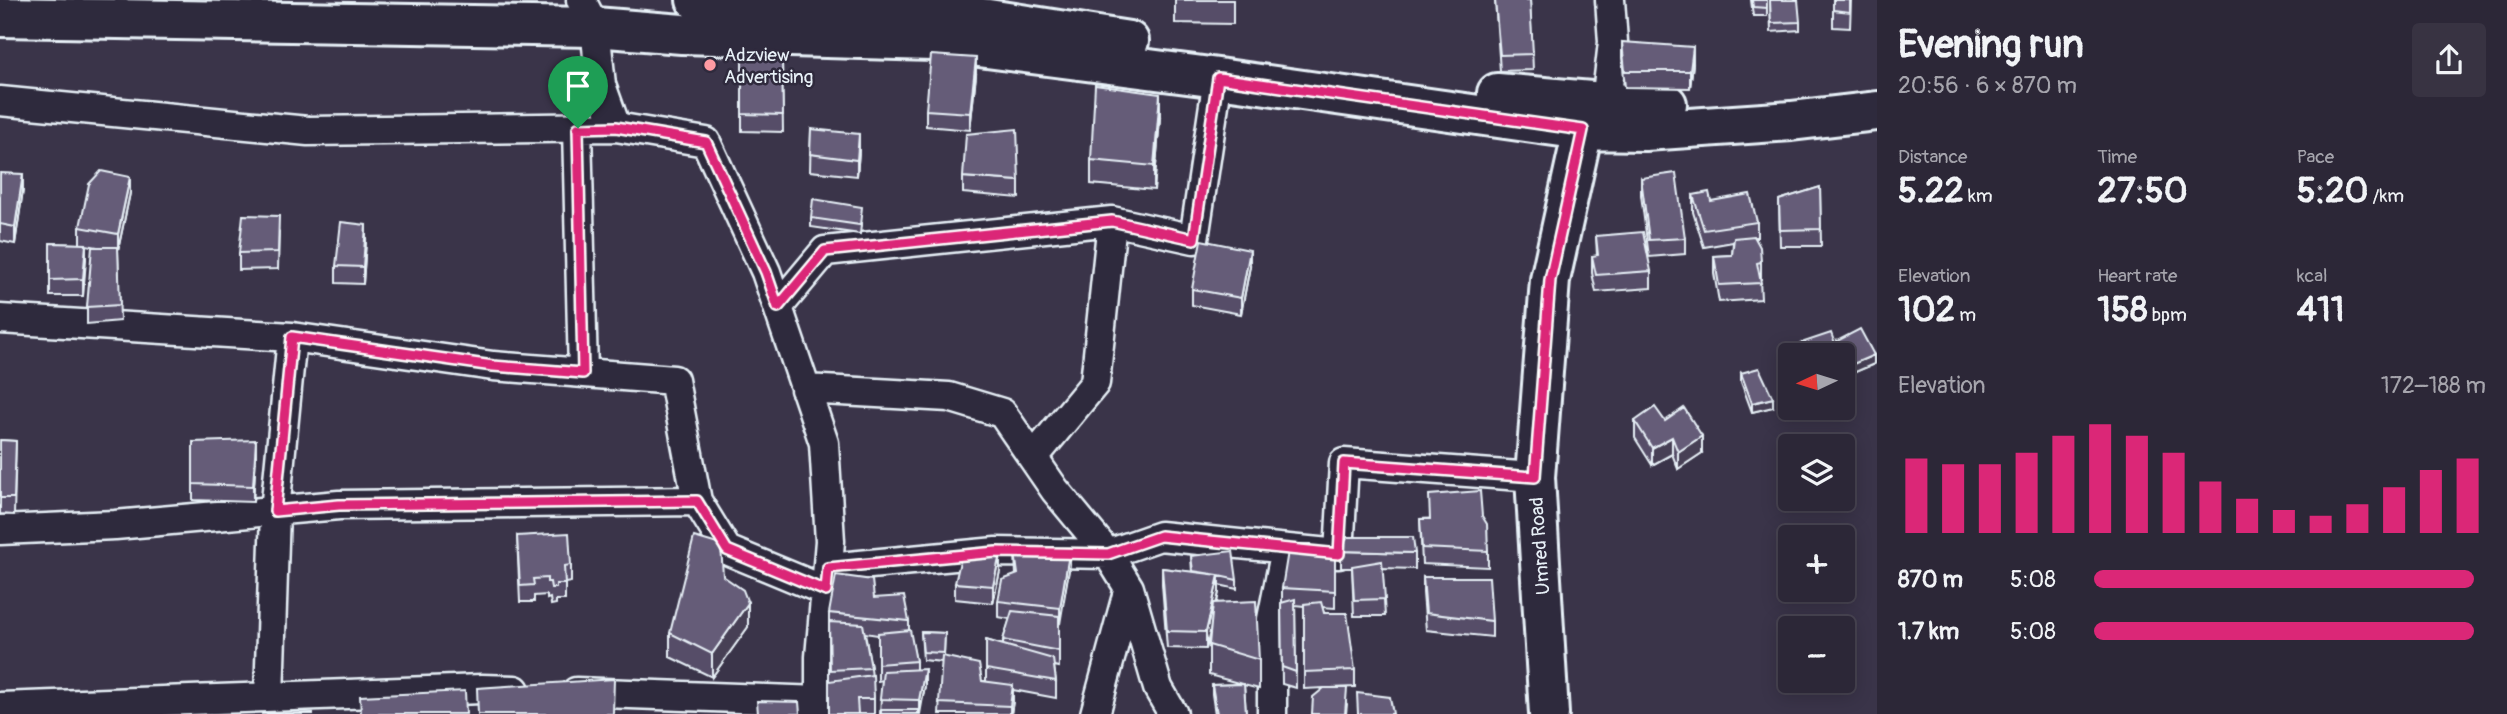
<!DOCTYPE html>
<html lang="en">
<head>
<meta charset="utf-8">
<style>
	:root { --surface:#2c2737; --page:#383342; --text:#f1f3f6; --muted:#a6a5ad; --line:#484452; --accent:#db2777 }
	body { margin:0; font-family:Pangolin,sans-serif; background:var(--page); color:var(--text); height:100vh; display:flex; flex-direction:column; font-size:26px; white-space:nowrap }
	* { box-sizing:border-box; margin:0 }
	p { font-size:23px; color:var(--muted) }
	.icon { flex:none; width:38px; height:38px; fill:none; stroke:currentColor; stroke-width:2; stroke-linecap:round; stroke-linejoin:round }
	.map { position:relative; flex:1; overflow:hidden }
	.sheet { display:flex; flex-direction:column; background:var(--surface); width:630px }
	.sheet>* { flex:none }
	.needle { width:46px; rotate:266deg }
	.buttons { position:absolute; left:1778px; top:343px; display:grid; gap:14px }
	.buttons a { display:grid; place-items:center; width:77px; height:77px; border-radius:7px; background:var(--surface); box-shadow:0 4px 18px #0003,0 0 0 2px var(--line); font-size:35px }
	.pin { position:absolute; display:grid; place-items:center; width:60px; height:60px; color:#fff; margin:-72px -30px; border-radius:50% 50% 50% 0; rotate:-45deg; box-shadow:0 0 7px #0007 }
	.pin .icon { rotate:45deg }
	.round { display:grid; place-items:center; flex:none; width:74px; height:74px; border-radius:7px; background:var(--page) }
	.summary { display:flex; align-items:center; justify-content:space-between; height:119px; padding:0 21px }
	h1 { font-size:38px; font-weight:700; line-height:52px }
	.figures { display:grid; grid-template-columns:repeat(3,1fr); gap:10px; height:119px; padding:7px 21px }
	.figures div { display:grid; align-content:center }
	.figures b { font-size:35px; font-weight:700 }
	.figures small { font-size:19px; font-weight:400 }
	.figures p { font-size:19px }
	.chart { height:196px; padding:14px 21px }
	.chart p { display:flex; justify-content:space-between }
	.chart svg { width:100%; height:126px; margin-top:7px; stroke:var(--accent); stroke-width:6 }
	ul { padding:0 21px; list-style:none; font-size:23px }
	li { display:grid; grid-template-columns:112px 84px 1fr; align-items:center; height:52px }
	li i { height:18px; border-radius:9px; background:var(--accent) }
	main { display:flex; flex:1; min-height:0 }
	.map>svg:first-child { display:block }
	.lines { fill:none; stroke-linecap:round; stroke-linejoin:round }
	.street-casing { stroke:#e8f1f8; stroke-width:33 }
	.secondary-casing { stroke:#e8f1f8; stroke-width:44 }
	.street { stroke:#2f2a3d; stroke-width:28 }
	.secondary { stroke:#2f2a3d; stroke-width:38 }
	.wall { fill:#574e67; stroke:#e8f1f8; stroke-width:2 }
	.shaded-wall { fill:#474054; stroke:#e8f1f8; stroke-width:2 }
	.building { fill:#655b78; stroke:#e8f1f8; stroke-width:2 }
	.route-casing { stroke:#fff; stroke-width:14 }
	.route { stroke:#db2777; stroke-width:9 }
	.poi-dot { fill:#ff9aa2; stroke:#2f2a3d; stroke-width:2.5 }
	.labels { text-anchor:middle; stroke-width:5; stroke-linejoin:round; paint-order:stroke }
	.poi-label { font-size:19px; fill:#e8f1f8; stroke:#2f2a3d; text-anchor:start }
	.street-label { font-size:19px; fill:#e8f1f8; stroke:#2f2a3d }
</style>
</head>
<body>
<main>
<div class="map">
<svg width="1877" height="714" viewBox="0 0 1877 714">
	<rect width="100%" height="100%" fill="#3a3449"/>
	<filter id="ink" filterUnits="userSpaceOnUse"><feTurbulence type="fractalNoise" baseFrequency=".0143" numOctaves="2"/><feDisplacementMap in="SourceGraphic" scale="14" xChannelSelector="R" yChannelSelector="G"/><feConvolveMatrix kernelMatrix="1 2 1 2 8 2 1 2 1" color-interpolation-filters="sRGB"/></filter>
	<g filter="url(#ink)">
		<g class="lines">
			<defs>
				<path id="street" d="M581,0L595,27L601,85L616,127L706,142L766,272L824,443L830,541L820,657V714
					M0,101L308,131L616,127
					M1606,103L1613,42L1610,0
					M577,128L583,373
					M778,307L825,251L1112,221
					M0,319L292,337L493,366L674,380L697,501
					M805,389L949,397L1002,413L1055,490L1108,554L1129,588L1158,688L1173,714
					M1033,458L1095,383L1112,221L1194,239L1218,78
					M0,530L115,525L339,505L697,501L727,550L826,591
					M828,568L996,552L1108,554L1160,536L1339,554L1344,463L1535,477
					M576,692L820,701
					M269,697L275,511L292,337
					M0,707L482,689L515,690
					M1095,714L1129,588
					M1272,714V619L1286,549"/>
				<path id="secondary" d="M696,0L931,10L1129,41
					M0,17L595,27L682,34L933,41L1218,78L1583,130L1645,131L1791,121L1877,111
					M1497,93L1639,105L1667,104
					M1549,714L1535,477L1550,280L1583,130L1599,111"/>
			</defs>
			<use href="#street" class="street-casing"/>
			<use href="#secondary" class="secondary-casing"/>
			<use href="#street" class="street"/>
			<use href="#secondary" class="secondary"/>
		</g>
		<path class="wall" d="M1175,0H1233V24L1175,23Z
			M1495,0H1530L1533,70L1500,71Z
			M1751,0H1767V16H1753Z
			M1770,0L1800,22V30L1771,32Z
			M1833,0H1851L1850,28L1833,27Z
			M1622,42L1693,64L1690,88L1625,87L1622,58Z
			M742,57L782,60L783,132L742,131Z
			M976,75L970,130L926,126V110Z
			M1160,118L1154,190L1091,184V160Z
			M811,129L859,151L857,176L810,171Z
			M0,173L23,190L15,244L0,241Z
			M963,177L1019,181V198L963,193Z
			M1641,178L1685,238V254L1649,257L1641,195Z
			M1820,187L1821,246H1780L1779,200Z
			M130,193L118,250L120,321L87,324V307L98,247L86,245L83,296H50V243L80,244V227Z
			M1693,195L1711,201L1757,222V238L1755,239L1761,262V279H1760L1761,299L1719,302L1714,273V256L1732,255L1733,242L1704,247L1693,212Z
			M862,216L860,234L811,227V218Z
			M279,232L278,269L239,270V253Z
			M1596,236L1651,271V288L1596,292L1592,273V256H1597Z
			M366,241L363,284L336,283V266Z
			M1250,266L1241,314L1192,305V289Z
			M1837,341L1874,364L1846,376L1843,365V355H1839L1837,350Z
			M1801,343L1839,355H1801Z
			M1741,373L1773,407L1752,412L1741,382Z
			M1635,421H1665L1702,453L1678,469L1672,454L1652,465L1635,438Z
			M0,440L16,441L14,515L0,514Z
			M193,442L256,456L253,502L193,500Z
			M1482,516L1488,551V567L1422,564L1420,519Z
			M517,536L571,565V582L565,583V600H556V604L551,605L550,598L547,599V595L534,596V602H520Z
			M1335,551V608L1322,607L1324,613L1355,670V687L1333,688L1347,704L1346,714H1312L1323,688L1304,689V606L1295,605L1296,688L1282,684L1281,603L1282,602V588L1312,553Z
			M1341,551L1415,553V569L1382,568L1385,616H1354L1352,568H1341Z
			M1015,553L1070,564L1059,624V667L1054,666L1056,681V698L1013,690V701L1011,714H939L942,662L923,660L921,632L945,633L944,657L982,681H986V640L1003,645V640L1010,619L998,617V601L1016,575Z
			M1191,556L1237,580V589L1219,585V592L1217,603L1259,660V689L1244,685L1246,714H1215L1212,694V685L1242,684L1209,675V645L1211,628L1206,649L1167,648L1162,584V568L1192,572Z
			M1000,571L993,603L955,599V583Z
			M723,576L748,627L712,677L670,657V633Z
			M1423,577L1492,621V637L1426,630L1423,593Z
			M874,598L909,621V630L916,661V669L925,686L920,714H880L882,680L878,681V635L865,633L871,668L874,699V714H829V613Z"/>
		<path class="shaded-wall" d="M1693,47V64L1690,88V71Z
			M976,58V75L970,130V113Z
			M1160,94V118L1154,190V166Z
			M859,134V151L857,176V160Z
			M23,174V190L15,244V227Z
			M130,177V193L118,250V234Z
			M366,225V241L363,284V267Z
			M86,244V260L83,296V279Z
			M1250,250V266L1241,314V298Z
			M1874,355V364L1846,376V367Z
			M1773,398V407L1752,412V403Z
			M1702,436V453L1678,469V452Z
			M1672,437V454L1652,465V448Z
			M256,440V456L253,502V486Z
			M1070,548V564L1060,624V608Z
			M1000,554V571L993,603V586Z
			M1219,575V592L1206,649V632Z
			M748,603V627L712,677V654Z
			M925,669V686L919,714V700Z
			M1013,685V701L1011,714H1010V706Z"/>
		<path class="building" d="M1495,0H1530L1533,54L1500,55Z
			M1752,0H1767V8L1753,7Z
			M1770,0H1798L1800,22L1771,23Z
			M1833,0H1850V12L1833,10Z
			M1622,42L1693,47L1690,71H1625Z
			M931,55L976,58L970,113L926,110Z
			M742,57L782,60L783,115L742,114Z
			M1095,85L1160,94L1154,166L1091,160Z
			M811,129L859,134L857,160L810,154Z
			M1017,129L1019,181L963,177L966,134Z
			M101,171L130,177L118,234L80,227L89,184Z
			M0,173L23,174L15,227L0,224Z
			M1676,173L1685,238L1649,240L1641,178Z
			M1820,187L1821,229L1780,230L1779,200Z
			M1709,192L1711,201L1750,194L1757,222L1704,230L1693,195Z
			M813,199L862,207L860,225L811,218Z
			M243,215L279,216L278,252L239,253Z
			M341,222L366,225L363,267L336,266Z
			M1643,232L1651,271L1596,275L1592,256L1598,255L1596,236Z
			M1754,236L1760,247L1761,262L1757,263L1761,283L1719,285L1714,256L1732,255L1734,238Z
			M1201,240L1250,250L1241,298L1192,289Z
			M50,243L86,244L83,279L50,280Z
			M92,247H118L120,305L87,307Z
			M1860,329L1874,355L1846,367L1837,341Z
			M1831,333L1839,355H1807L1801,343Z
			M1759,368L1773,398L1752,403L1741,373Z
			M1655,407L1665,421L1684,408L1702,436L1678,452L1672,437L1652,448L1635,421Z
			M0,440L16,441L14,498H0Z
			M256,440L253,486L193,484V442Z
			M1480,491L1482,516L1487,524L1488,551L1422,548L1420,519H1430L1429,495Z
			M569,533L571,565L564,566L565,584H556V588H551L550,582H547V578L533,579L534,585L520,586L517,536Z
			M694,537L721,545L723,576L743,590L748,603L712,654L670,633Z
			M1347,537H1413L1415,553L1341,551Z
			M1310,544L1312,553L1335,551V591L1282,588L1289,545Z
			M1070,548L1060,608L998,601L1002,580L1018,574L1015,553Z
			M1233,551L1237,580L1219,576V575L1193,571L1191,556Z
			M1000,554L993,586L955,583L961,557Z
			M1382,561L1385,599L1354,600L1352,566Z
			M1162,568L1219,575L1206,632L1167,631Z
			M836,575L872,580L874,598L904,596L909,621L829,613Z
			M1423,577H1489L1492,621L1426,613Z
			M1295,599L1296,672L1282,667L1281,603Z
			M1256,601L1259,660L1209,645L1213,603Z
			M1321,602L1324,613H1347L1355,670L1304,672V604Z
			M1012,611L1059,616V651L1003,640Z
			M829,622L863,624L871,668L830,670Z
			M910,630L916,661L878,664V633Z
			M921,632L945,633L944,653L923,652Z
			M986,640L1053,659L1056,681L986,669Z
			M942,656L979,664L982,681L1013,685L1010,706L939,703Z
			M925,669L919,700L880,699L883,671Z
			M873,675L874,699H857L858,714H829V681Z
			M614,679L613,714H478L477,688Z
			M1244,684L1246,713L1217,714L1212,685Z
			M1324,688H1347L1345,714H1312L1313,697Z
			M465,691L466,714H361L360,696Z
			M1357,693L1390,697L1393,714H1358Z
			M757,701L799,702L800,714H758Z
			M881,710H918V714H881Z
			M313,713V714H261Z"/>
	</g>
	<g class="lines" filter="url(#ink)">
		<defs>
			<path id="route" d="M1218,78L1583,130L1550,280L1535,477L1344,463L1339,554L1160,536L1108,554L996,552L828,568L826,591L727,550L697,501L339,505L275,511L292,337L493,366L583,373L578,128L616,127L706,142L766,272L778,307L825,251L1112,221L1194,239Z"/>
		</defs>
		<use href="#route" class="route-casing"/>
		<use href="#route" class="route"/>
	</g>
	<circle class="poi-dot" cx="710" cy="65" r="7"/>
	<g class="labels">
		<g class="poi-label">
			<text x="724" y="61">Adzview<tspan x="724" dy="22">Advertising</tspan></text>
		</g>
		<g class="street-label">
			<text transform="translate(1539 546) rotate(-94)" y="7">Umred Road</text>
		</g>
	</g>
</svg>
<div class="buttons">
<a><svg class="needle" viewBox="-14 -14 28 28"><path d="M0-13l5 13h-10z" fill="#e53935"/><path d="M0 13l5-13h-10z" fill="#a6a5ad"/></svg></a>
<a><svg class="icon" aria-label="layers" viewBox="0 0 24 24"><path d="M12 4l9 5-9 5-9-5zM3 14l9 5 9-5"/></svg></a>
<a>+</a>
<a>−</a>
</div>
<div class="pin" style="left:578px;top:128px;background:#1e9e55"><svg class="icon" aria-label="arrive" viewBox="0 0 24 24"><path d="M6 21V4h12l-3 4 3 4H6"/></svg></div>
</div>
<section class="sheet">
<div class="summary"><div><h1>Evening run</h1><p>20:56 · 6 × 870 m</p></div><a class="round"><svg class="icon" aria-label="share" viewBox="0 0 24 24"><path d="M12 15V3M7 8l5-5 5 5M5 13v7h14v-7"/></svg></a></div>
<div class="figures">
<div><p>Distance</p><b>5.22<small> km</small></b></div>
<div><p>Time</p><b>27:50</b></div>
<div><p>Pace</p><b>5:20<small> /km</small></b></div>
</div>
<div class="figures">
<div><p>Elevation</p><b>102<small> m</small></b></div>
<div><p>Heart rate</p><b>158<small> bpm</small></b></div>
<div><p>kcal</p><b>411</b></div>
</div>
<div class="chart"><p><span>Elevation</span>172–188 m</p>
<svg viewBox="0 0 160 44" preserveAspectRatio="none"><path d="M5 44V18M15 44V20M25 44V20M35 44V16M45 44V10M55 44V6M65 44V10M75 44V16M85 44V26M95 44V32M105 44V36M115 44V38M125 44V34M135 44V28M145 44V22M155 44V18"/></svg>
</div>
<ul>
<li><b>870 m</b>5:08<i style="width:97%"></i></li>
<li><b>1.7 km</b>5:08<i style="width:97%"></i></li>
</ul>
</section>
</main>
</body>
</html>
